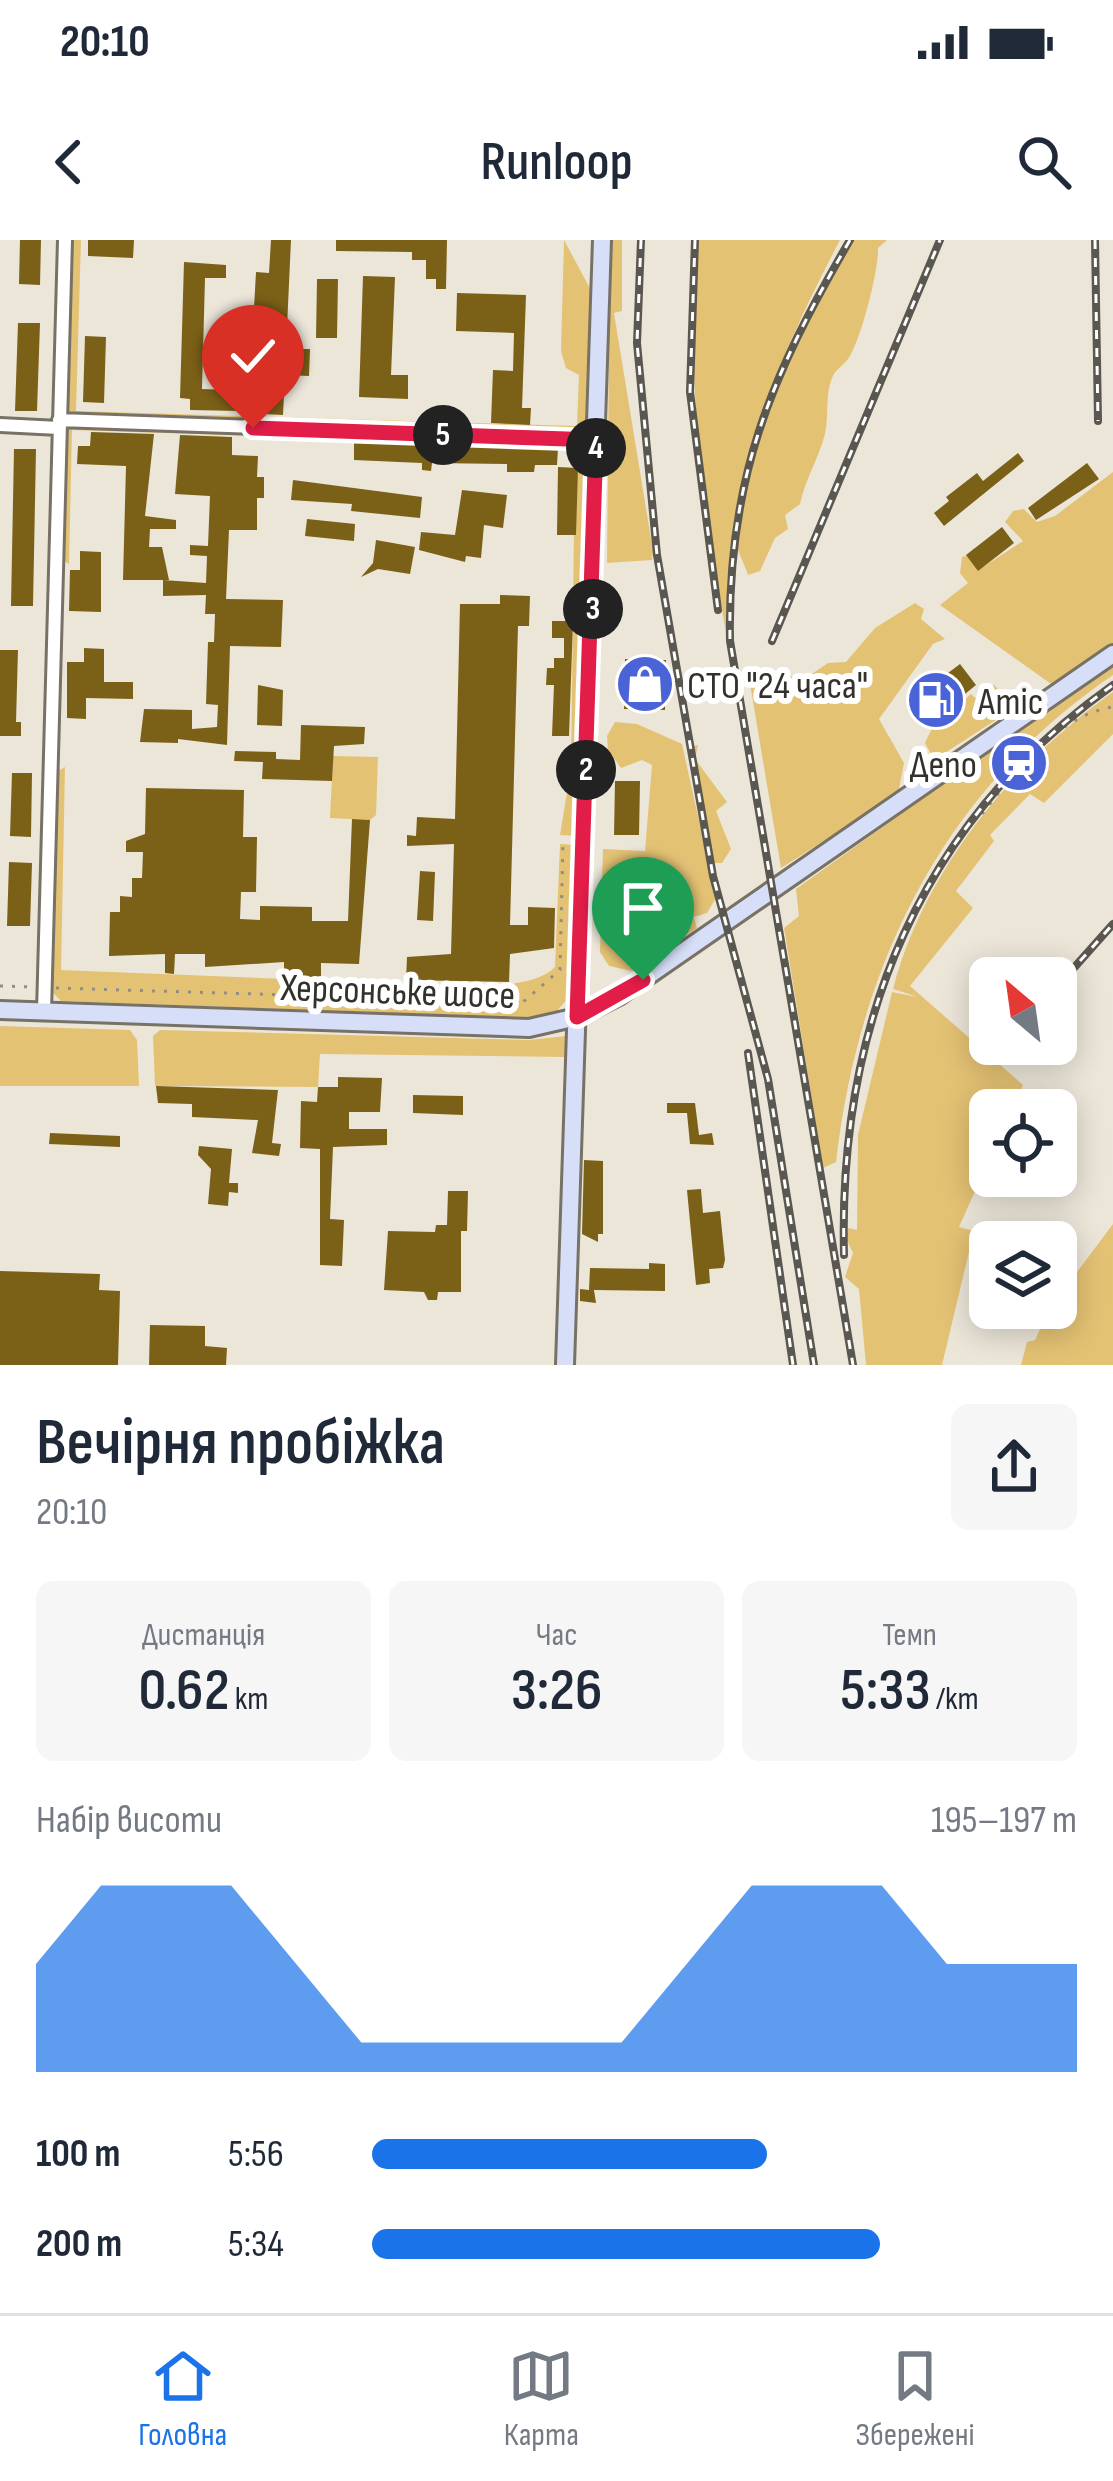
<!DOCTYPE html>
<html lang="uk">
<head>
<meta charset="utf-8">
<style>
	:root { --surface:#fff; --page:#f6f6f7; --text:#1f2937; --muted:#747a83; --line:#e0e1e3; --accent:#1a73e8 }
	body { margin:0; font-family:"Sofia Sans Condensed",sans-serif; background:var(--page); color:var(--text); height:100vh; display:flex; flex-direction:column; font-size:45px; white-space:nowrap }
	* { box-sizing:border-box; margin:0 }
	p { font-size:39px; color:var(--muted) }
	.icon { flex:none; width:66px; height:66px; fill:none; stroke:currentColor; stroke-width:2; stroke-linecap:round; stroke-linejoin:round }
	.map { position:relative; height:1125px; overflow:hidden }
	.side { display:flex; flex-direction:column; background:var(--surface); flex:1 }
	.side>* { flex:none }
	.needle { width:78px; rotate:331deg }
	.controls { position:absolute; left:969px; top:717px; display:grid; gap:24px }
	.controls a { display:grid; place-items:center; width:108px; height:108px; border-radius:18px; background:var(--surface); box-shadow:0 6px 30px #0003; font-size:60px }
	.pin { position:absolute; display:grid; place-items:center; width:102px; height:102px; color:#fff; margin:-123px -51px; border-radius:50% 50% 50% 0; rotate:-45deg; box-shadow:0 0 12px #0007 }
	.pin .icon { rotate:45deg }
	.km { position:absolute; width:60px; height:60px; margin:-30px; border-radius:50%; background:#222; color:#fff; font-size:33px; line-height:60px; text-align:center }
	.round { display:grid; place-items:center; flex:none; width:126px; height:126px; border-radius:18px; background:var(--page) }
	.overview { display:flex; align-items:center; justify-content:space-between; height:204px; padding:0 36px }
	h1 { font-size:66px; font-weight:600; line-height:90px }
	.metrics { display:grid; grid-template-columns:repeat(3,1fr); gap:18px; height:204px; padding:12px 36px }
	.metrics div { display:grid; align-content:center; border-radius:18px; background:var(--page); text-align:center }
	.metrics b { font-size:60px; font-weight:600 }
	.metrics small { font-size:33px; font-weight:400 }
	.metrics p { font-size:33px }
	.chart { height:336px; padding:24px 36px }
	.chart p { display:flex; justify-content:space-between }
	.chart svg { width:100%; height:216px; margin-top:12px; fill:var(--accent); opacity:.7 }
	ul { padding:0 36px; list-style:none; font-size:39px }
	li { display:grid; grid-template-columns:192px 144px 1fr; align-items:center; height:90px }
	li i { height:30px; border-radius:15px; background:var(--accent) }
	.status { display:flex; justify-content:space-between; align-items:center; height:84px; padding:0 60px; background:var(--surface); direction:ltr }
	.status svg { height:33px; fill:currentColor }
	header { display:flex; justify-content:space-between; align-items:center; height:156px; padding:0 36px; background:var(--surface); font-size:54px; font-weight:600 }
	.dock { display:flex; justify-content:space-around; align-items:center; height:168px; border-top:3px solid var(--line); background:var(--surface); font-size:33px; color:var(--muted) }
	.dock a { display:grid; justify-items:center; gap:6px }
	.dock .on { color:var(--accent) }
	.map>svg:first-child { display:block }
	.green { fill:#e4c274 }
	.building { fill:#7b6017 }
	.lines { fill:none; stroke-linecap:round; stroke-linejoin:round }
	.street-casing { stroke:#777166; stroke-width:18 }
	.secondary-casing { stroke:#777166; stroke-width:22 }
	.path { stroke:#918d84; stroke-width:3; stroke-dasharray:3 9; stroke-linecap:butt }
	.street { stroke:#fff; stroke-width:12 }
	.secondary { stroke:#d7dff8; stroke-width:16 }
	.rail-casing { stroke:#5a5750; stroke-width:8 }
	.rail { stroke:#fff; stroke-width:3; stroke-dasharray:9; stroke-linecap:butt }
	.route-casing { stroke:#fff; stroke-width:24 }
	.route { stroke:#e11d48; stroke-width:15 }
	.labels { text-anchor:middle; stroke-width:12; stroke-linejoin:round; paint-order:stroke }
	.poi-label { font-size:39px; fill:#33312c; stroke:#fff; text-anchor:start }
	.street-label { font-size:39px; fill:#33312c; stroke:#fff }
</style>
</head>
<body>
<div class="status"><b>20:10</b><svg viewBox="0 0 49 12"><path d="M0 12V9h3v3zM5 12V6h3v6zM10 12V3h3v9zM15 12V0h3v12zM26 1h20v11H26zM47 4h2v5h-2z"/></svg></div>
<header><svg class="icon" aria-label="back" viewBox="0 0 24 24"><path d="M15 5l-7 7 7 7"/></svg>Runloop<svg class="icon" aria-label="search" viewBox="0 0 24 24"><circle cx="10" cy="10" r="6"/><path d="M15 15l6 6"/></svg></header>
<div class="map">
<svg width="1113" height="1125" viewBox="0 0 1113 1125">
	<rect width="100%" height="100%" fill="#ece6d9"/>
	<path class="green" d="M69,0H81L76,171L577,186L579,135L566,128L561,111L564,0L593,54L589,190L72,179L64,173Z
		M610,0H622V71L614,73L653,311L652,320L607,323Z
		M698,0H840C767,139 721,257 731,418C704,279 684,142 698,0Z
		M852,0H887L878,8C879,29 862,95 850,116C845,125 836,128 832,138C825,155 829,176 825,194C818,220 805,240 800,264L785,275L788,289L775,298L760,331L748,335C745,325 737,311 736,301C731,217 811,73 852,0Z
		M66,185L588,204L577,596L560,595L571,528L575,206L72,190L69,324L61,319Z
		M1113,232V405L1054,446L940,365L968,343L960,333L962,317L969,315L983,327L1023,301L1005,282L1013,271L1024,269L1037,282L1055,276Z
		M915,363L924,369L921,379L945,399L933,404L879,479L904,523L898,554L781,628L747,426L768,436L774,432L803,440L828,423L846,422L875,388Z
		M1113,422V435C944,550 859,723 836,922L823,928L784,688L799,676L796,649Z
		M985,445H994L1004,455L1002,476L934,520L925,503L932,488L971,454L975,458L987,449Z
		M1113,452V494L1044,563L1030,554L990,595L994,601L956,651L973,668L910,746L1023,845L1011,870H990V918L959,987L974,991L942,1125H866L859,1049L845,1037L853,1013L844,994L849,988L857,990L858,895L892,752L918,757L893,749C924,630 1014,522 1113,452Z
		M615,482L637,484L682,504L716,658L707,673L694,677L697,688L632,731L609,726L600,712L603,609L645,611L652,525L642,520L621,528L608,510L607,496Z
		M698,505L695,519L727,562L716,571L731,609L722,623H714L710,614L691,507Z
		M333,516L378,517L376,575L370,580L330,578Z
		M65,527L61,730L284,739V747L308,748L321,740C369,741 523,762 555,727L560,604L576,605L571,755L555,773L537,778L61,761L50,750L55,533Z
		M0,786L130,790L137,800L139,846H0Z
		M160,790L529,800L566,796L565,817L320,814L318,847L155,846L153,796Z
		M1113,984V1125H1021L1027,1102L1035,1100L1050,1068H1056V1060Z"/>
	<path class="building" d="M20,0H41L40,45L19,44Z
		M88,0H134L133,18L88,16Z
		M271,0H291L286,109H310L309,136L285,135L283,175L264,174L268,69L254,68L256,32L269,33Z
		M336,0H447L446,49H436V39H426V20H412V12L336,11Z
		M184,22L226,25V38H205L202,149L230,150V158H241L240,171L190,170V159L180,158Z
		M363,36L395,37L391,135H408V159L359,157Z
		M317,39H338L337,98H316Z
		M457,53L526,55L522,168H531L530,185L491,183L493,130L513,131L514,93L456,91Z
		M18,83H40L37,171H15Z
		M85,96L106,97L104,163L83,162Z
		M91,192L154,194L145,276L176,280V289H150L149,307H162L169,340H123L126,226L77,224L78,206H90Z
		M180,195L232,197V215L258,216L257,237H264V258H257V290H229L226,359L283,360L281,407L230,406L227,505L178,499V503L140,502L144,469L192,470V489L217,487L218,465L206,464L208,402H214L215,374H205L206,355L163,356V340L206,343L207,316L190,315V305L208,306L210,256L175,254Z
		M354,201L558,208L557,225H535L534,232H507V224L432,223L431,231L422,230V223L354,220Z
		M14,209H36L33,366H11Z
		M1018,213L1024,221L944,286L934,273L949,261L946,257L977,233L983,241Z
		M1087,223L1099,239L1036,280L1028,268Z
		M558,227L578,228L576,295H557Z
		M293,240L422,257L420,278L351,271L352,264L291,260Z
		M462,250L507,255L503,288L484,285L481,318L466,316L465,322L419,310L421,292L455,295Z
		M307,279L355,284L354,301L305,296Z
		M1002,287L1014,303L978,331L966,315Z
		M376,300L415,307L410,334L378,329L361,337L373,323Z
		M80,311L101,312V372L69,371L70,330H80Z
		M500,355L530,356L529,386H518L510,685H528V667L555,668L554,708L510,714L509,742L406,740L407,717L451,714L454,604L407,606V595L416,596L417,577L455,579L460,364H500Z
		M552,381H573L569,496H552L554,445H546L547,428H554V418H564V398H552Z
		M84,408L104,409V442H133V459L86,458V479L67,478V422H84Z
		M0,410H18L16,482H21V496H0Z
		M625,419L666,420L665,470L624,469Z
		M960,424L976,445L965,454L959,446L934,473L923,457L953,439L948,433Z
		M258,445L283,450L282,486L257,485Z
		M301,485L365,487L364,504L334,506L332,541L262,539L263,522L234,521L235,511L276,512V519L300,520Z
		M12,533H32L31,597L10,596Z
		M615,541H640L639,595H614Z
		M146,548L244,550L243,597H257L256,652H241L240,679L260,680V666L312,667V681H348L352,579L370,580L359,724L321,723V743L284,747V722L205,727V714H175L174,734L165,733V714L109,716L110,672H120V656L132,657V638H142L143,612H126V601L145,594Z
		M9,622L32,623L30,686H7Z
		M420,631L435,632L433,681L417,680Z
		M338,837L382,838L380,872H349V889H387V905L333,907L330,979L344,980L342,1026L320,1025V909L300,908L301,861L317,862L318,847H338Z
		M156,846L278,850L272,903L281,904L279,916L252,913L258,880L192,877V864L158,863Z
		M413,855L463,856V875L413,873Z
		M667,863H695L699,895L712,893L714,905L690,904L687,873H667Z
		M50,893L120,896V907L49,904Z
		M199,906L232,909L229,943H238V953L229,952L228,966L208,964L211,929L198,915Z
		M584,920L603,921V994H598V1002L582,994Z
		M701,949L703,973L720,971L725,1020L723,1028L709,1029L710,1043L696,1045L687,950Z
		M448,951H468L467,991H461V1052H438L437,1060H428L424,1052L384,1050L388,991L435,992L436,985H447Z
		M649,1023L665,1024V1051L594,1050L596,1063L580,1061V1049L589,1050L590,1028L649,1029Z
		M0,1031L100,1034L99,1050L120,1051L118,1125H0Z
		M150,1085L205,1086V1106L227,1108L226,1125H149Z"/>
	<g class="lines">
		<defs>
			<path id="street" d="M59,180L596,199
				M0,185L59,188
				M44,772L65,0"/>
			<path id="secondary" d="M0,770L529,788L577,777L619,756L1113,414
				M565,1125L602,0"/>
		</defs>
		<use href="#street" class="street-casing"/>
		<use href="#secondary" class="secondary-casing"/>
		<path class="path" d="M982,574C1015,532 1058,475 1113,467
			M0,746L34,747
			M56,748L523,762L560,730L563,601"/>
		<use href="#street" class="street"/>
		<use href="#secondary" class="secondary"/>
		<defs>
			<path id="rail" d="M641,0L637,103L657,315L713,636L768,839L814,1125
				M695,0L690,152L718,370
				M850,0C770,137 727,240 730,401L853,1125
				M1095,0L1098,181
				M772,401L940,0
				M1056,748L1113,684
				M748,813L793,1125
				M844,1015C838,782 920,582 1113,445"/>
		</defs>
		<use href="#rail" class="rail-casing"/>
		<use href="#rail" class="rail"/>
	</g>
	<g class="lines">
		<defs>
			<path id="route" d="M253,188L596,200L577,777L643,740"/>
		</defs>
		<use href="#route" class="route-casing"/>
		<use href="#route" class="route"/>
	</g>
	<defs>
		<symbol id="shop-disc" viewBox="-11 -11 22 22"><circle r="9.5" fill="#4a64d8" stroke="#fff"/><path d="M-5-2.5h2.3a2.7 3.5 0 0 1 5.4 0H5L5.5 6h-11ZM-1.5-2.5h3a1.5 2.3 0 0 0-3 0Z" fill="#fff"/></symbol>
		<symbol id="fuel-disc" viewBox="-11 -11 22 22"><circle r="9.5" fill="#4a64d8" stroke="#fff"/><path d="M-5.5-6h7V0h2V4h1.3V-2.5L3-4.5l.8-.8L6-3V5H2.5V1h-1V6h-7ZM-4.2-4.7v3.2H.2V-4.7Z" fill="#fff"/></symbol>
		<symbol id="station-disc" viewBox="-11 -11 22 22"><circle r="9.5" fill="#4a64d8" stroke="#fff"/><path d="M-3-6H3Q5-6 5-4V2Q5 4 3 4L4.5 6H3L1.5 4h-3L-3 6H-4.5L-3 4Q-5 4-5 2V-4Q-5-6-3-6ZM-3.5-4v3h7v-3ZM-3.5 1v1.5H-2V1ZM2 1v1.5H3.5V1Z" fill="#fff"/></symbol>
	</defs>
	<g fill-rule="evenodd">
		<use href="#shop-disc" x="612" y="411" width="66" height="66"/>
		<use href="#fuel-disc" x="903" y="427" width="66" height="66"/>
		<use href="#station-disc" x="986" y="490" width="66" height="66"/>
	</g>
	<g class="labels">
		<g class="poi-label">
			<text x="687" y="458">СТО "24 часа"</text>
			<text x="978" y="474">Amic</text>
			<text x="977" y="537" text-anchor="end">Депо</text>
		</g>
		<g class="street-label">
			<text transform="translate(398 750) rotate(2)" y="14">Херсонське шосе</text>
		</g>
	</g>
</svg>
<div class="controls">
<a><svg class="needle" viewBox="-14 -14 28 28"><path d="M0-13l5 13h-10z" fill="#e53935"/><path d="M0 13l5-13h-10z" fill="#747a83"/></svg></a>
<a><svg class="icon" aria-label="locate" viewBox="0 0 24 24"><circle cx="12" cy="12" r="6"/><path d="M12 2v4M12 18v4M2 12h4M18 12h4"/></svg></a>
<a><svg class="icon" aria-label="layers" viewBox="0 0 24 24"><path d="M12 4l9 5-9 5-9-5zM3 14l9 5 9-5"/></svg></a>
</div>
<div class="pin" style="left:643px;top:740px;background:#1e9e55"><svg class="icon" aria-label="arrive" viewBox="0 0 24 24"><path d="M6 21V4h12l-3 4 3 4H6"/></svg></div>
<div class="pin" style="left:253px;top:188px;background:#d93025"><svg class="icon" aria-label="check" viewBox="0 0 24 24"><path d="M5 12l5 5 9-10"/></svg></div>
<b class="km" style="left:586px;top:530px">2</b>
<b class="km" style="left:593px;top:369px">3</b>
<b class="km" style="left:596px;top:208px">4</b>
<b class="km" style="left:443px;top:195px">5</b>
</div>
<section class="side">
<div class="overview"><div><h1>Вечірня пробіжка</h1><p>20:10</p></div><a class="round"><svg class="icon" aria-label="share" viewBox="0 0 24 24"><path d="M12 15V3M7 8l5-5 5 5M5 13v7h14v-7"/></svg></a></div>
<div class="metrics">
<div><p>Дистанція</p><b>0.62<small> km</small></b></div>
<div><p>Час</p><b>3:26</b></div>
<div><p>Темп</p><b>5:33<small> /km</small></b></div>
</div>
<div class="chart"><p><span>Набір висоти</span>195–197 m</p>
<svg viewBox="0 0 160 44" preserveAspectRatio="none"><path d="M0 44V22L10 6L20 6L30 6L40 22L50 38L60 38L70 38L80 38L90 38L100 22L110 6L120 6L130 6L140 22L150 22L160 22V44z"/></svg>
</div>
<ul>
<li><b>100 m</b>5:56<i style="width:56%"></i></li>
<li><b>200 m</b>5:34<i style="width:72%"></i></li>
</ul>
</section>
<nav class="dock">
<a class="on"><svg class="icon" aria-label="home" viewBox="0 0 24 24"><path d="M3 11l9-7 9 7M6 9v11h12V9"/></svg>Головна</a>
<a><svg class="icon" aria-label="map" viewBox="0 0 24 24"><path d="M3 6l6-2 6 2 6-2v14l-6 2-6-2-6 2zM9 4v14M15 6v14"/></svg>Карта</a>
<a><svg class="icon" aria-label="saved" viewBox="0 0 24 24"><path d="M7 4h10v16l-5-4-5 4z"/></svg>Збережені</a>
</nav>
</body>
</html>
